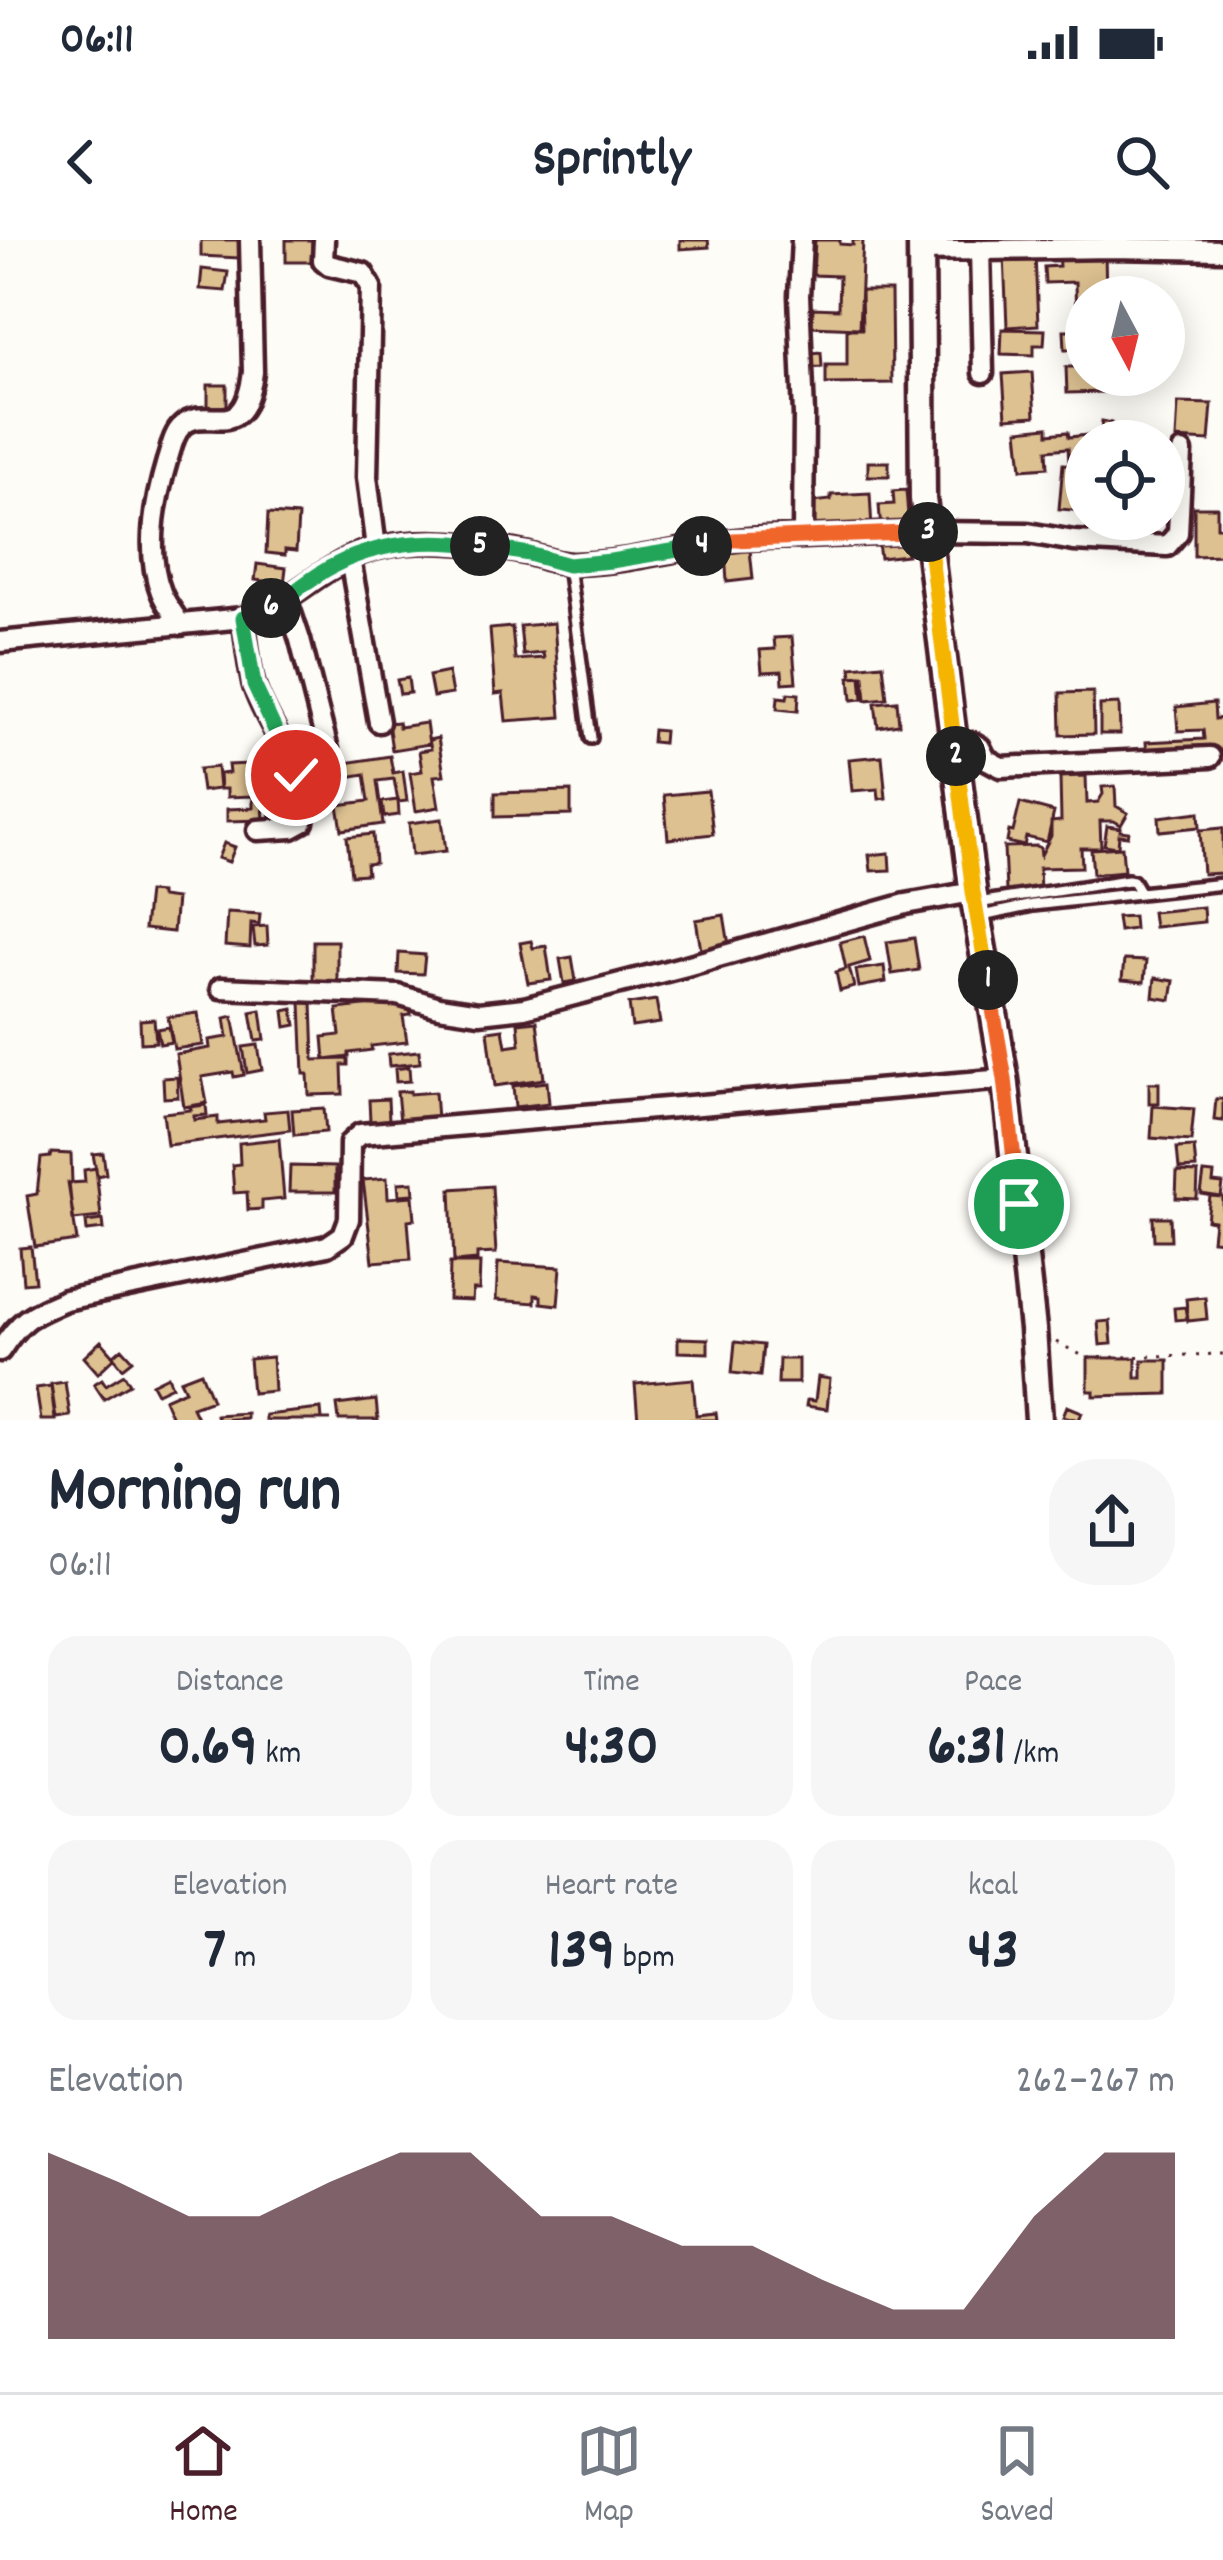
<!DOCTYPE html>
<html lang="en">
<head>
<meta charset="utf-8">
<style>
	:root { --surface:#fff; --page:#f6f6f7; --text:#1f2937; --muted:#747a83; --line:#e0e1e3; --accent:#4a1f2b }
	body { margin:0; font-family:Dekko,sans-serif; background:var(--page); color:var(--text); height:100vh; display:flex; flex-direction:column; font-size:45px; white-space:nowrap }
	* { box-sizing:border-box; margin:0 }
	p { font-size:39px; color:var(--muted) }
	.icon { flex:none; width:66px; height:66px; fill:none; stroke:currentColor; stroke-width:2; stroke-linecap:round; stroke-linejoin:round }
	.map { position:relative; height:1180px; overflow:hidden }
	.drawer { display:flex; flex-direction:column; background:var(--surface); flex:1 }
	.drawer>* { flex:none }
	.needle { width:78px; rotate:173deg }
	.fabs { position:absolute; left:1065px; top:36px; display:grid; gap:24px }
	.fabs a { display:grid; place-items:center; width:120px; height:120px; border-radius:50%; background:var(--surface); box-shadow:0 6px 30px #0003; font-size:60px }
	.pin { position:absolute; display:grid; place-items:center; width:102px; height:102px; color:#fff; margin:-51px; border:6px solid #fff; border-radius:50%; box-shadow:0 3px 12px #0007 }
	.km { position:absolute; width:60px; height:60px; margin:-30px; border-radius:50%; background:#222; color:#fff; font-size:33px; line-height:60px; text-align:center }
	.round { display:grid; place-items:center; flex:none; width:126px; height:126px; border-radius:48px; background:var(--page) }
	.head { display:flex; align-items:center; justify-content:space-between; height:204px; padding:0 48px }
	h1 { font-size:66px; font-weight:800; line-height:90px }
	.metrics { display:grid; grid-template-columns:repeat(3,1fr); gap:18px; height:204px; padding:12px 48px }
	.metrics div { display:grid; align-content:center; border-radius:30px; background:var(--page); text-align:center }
	.metrics b { font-size:60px; font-weight:800 }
	.metrics small { font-size:33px; font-weight:400 }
	.metrics p { font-size:33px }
	.chart { height:336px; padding:24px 48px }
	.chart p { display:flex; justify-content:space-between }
	.chart svg { width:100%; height:216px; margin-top:12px; fill:var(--accent); opacity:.7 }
	.status { display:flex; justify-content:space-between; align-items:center; height:84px; padding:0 60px; background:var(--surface); direction:ltr }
	.status svg { height:33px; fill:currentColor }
	header { display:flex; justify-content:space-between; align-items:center; height:156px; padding:0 48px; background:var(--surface); font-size:54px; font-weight:800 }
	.menu { display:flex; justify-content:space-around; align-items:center; height:168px; border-top:3px solid var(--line); background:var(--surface); font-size:33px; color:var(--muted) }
	.menu a { display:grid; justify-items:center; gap:6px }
	.menu .active { color:var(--accent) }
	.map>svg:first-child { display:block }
	.building { fill:#ddc191; stroke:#4a1f2b; stroke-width:3 }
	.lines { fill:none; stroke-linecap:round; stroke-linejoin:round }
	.lane-casing { stroke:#4a1f2b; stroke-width:18 }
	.street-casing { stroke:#4a1f2b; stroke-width:27 }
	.secondary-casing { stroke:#4a1f2b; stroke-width:33 }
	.path { stroke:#4a1f2b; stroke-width:3; stroke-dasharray:3 9; stroke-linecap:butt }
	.lane { stroke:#fdfcf7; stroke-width:9 }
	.street { stroke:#fdfcf7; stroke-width:18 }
	.secondary { stroke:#fdfcf7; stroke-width:24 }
	.split-1-casing { stroke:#fff; stroke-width:24 }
	.split-2-casing { stroke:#fff; stroke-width:24 }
	.split-3-casing { stroke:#fff; stroke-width:24 }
	.split-4-casing { stroke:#fff; stroke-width:24 }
	.split-5-casing { stroke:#fff; stroke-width:24 }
	.split-6-casing { stroke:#fff; stroke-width:24 }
	.split-7-casing { stroke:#fff; stroke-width:24 }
	.split-1 { stroke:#f0652b; stroke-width:15 }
	.split-2 { stroke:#f5b400; stroke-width:15 }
	.split-3 { stroke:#f5b400; stroke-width:15 }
	.split-4 { stroke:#f0652b; stroke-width:15 }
	.split-5 { stroke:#22a559; stroke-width:15 }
	.split-6 { stroke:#22a559; stroke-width:15 }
	.split-7 { stroke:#22a559; stroke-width:15 }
</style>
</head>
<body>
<div class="status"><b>06:11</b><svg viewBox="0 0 49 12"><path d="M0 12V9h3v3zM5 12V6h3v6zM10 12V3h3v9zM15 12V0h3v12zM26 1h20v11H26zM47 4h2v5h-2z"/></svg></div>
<header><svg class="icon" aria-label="back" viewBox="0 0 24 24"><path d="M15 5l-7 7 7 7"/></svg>Sprintly<svg class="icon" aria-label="search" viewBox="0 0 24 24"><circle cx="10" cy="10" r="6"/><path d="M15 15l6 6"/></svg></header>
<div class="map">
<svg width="1223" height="1180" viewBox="0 0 1223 1180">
	<rect width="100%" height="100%" fill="#fdfcf7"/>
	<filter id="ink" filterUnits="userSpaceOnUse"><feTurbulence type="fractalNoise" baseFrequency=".00833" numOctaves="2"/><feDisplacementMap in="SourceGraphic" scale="24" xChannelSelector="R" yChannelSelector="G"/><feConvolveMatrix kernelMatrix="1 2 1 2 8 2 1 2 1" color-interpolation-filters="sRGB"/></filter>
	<g filter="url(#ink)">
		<path class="building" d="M201,0H239V18L201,16Z
			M286,0H312L311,22H286Z
			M680,0H708L709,7L680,9Z
			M815,0H840V4L853,5V0H863L859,88L812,86L813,68L838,69L839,36L813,35Z
			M1105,12L1106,57H1086V135H1106V152L1067,153L1066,127H1077L1075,42L1045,43L1044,27L1059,26L1058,13Z
			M1035,14L1038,85L1007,87L1004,15Z
			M202,29L228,32L225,51L200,49Z
			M861,51H891L892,143L826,144V125H847V89H862Z
			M1002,89L1045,90L1044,105H1034V115L1001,114Z
			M1064,90H1073L1074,109H1065Z
			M821,112L822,127L803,128L802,114Z
			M1032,132L1035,176L1006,178L1003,134Z
			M208,145H227V168H208Z
			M1178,163L1212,164L1209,201L1176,199Z
			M1102,181L1111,183L1109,201H1100Z
			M1048,187V194L1068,192L1069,197L1088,195L1086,221L1069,223L1068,208L1047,210L1048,227L1022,229L1018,190Z
			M868,222H889V236H868Z
			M1063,224L1086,226L1083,271L1059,269Z
			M906,250L909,289L881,291L879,265L894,264L893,251Z
			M870,253L872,289L814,293L812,262L831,260V255Z
			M1194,267H1217V287H1223V315L1194,316Z
			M268,274L298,276L296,311L285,310V315L266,313Z
			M1106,279H1148L1146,293L1105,289Z
			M906,301L907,315L880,318L878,304Z
			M750,310L753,339L727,342L725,312Z
			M257,324L286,328L284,344L255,340Z
			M554,383L561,477L506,481L503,453L495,454L490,389L512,387L515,420L544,418L543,413L523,415L520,386Z
			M792,397L796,442L783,443L782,431L762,432L760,410L775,409L774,398Z
			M883,424L887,458L866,460L864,436L852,437L851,427Z
			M448,432L452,454L433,457L429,436Z
			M861,436L863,459L852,460L850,437Z
			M408,438L410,453L400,454L397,440Z
			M1093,452L1094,494L1061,495L1060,453Z
			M788,453L799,454L798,471L777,469L778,457L787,458Z
			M897,461L899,484L878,487L875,463Z
			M1214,463L1215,479L1223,478V511L1147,515L1146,502L1204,499L1203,490L1178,491L1176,467Z
			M1119,464L1120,494H1100V465Z
			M398,482L399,487L426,483L429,504L392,510L388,483Z
			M653,490L664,491L663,503L652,502Z
			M438,498L444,535L434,536L439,567L416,571L410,533L422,531L419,511L431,509L429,500Z
			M390,516L393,533L403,531L407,561L398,562L394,539L377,541L383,584L342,590L338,565L369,561L365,534L341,538L339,524Z
			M882,516L886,558L879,559L878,549L852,551L849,519Z
			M250,524L251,547H262L264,580L227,581V569L253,568V556L227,557V549H220L219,534L229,533L228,525Z
			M217,527L219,549L202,551L199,529Z
			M1086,536L1087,563L1098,562L1103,554L1102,547L1115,546L1116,566L1128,573L1121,585L1114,581H1100L1101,608H1081L1082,627L1039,628L1040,650L1006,651L1004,607L1037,606L1040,608L1041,615L1051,596V582L1061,581L1060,537Z
			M571,551V575L495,577V553Z
			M708,551L713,594L668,599L664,555Z
			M398,560L399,575L384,577L382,562Z
			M293,562L294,581L271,582L270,563Z
			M1020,563L1054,572L1047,602L1026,597L1024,606L1007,602L1009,591L1013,592Z
			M1199,572L1200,587L1160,591L1159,577Z
			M442,579L446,611L412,615L409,583Z
			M1107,586L1121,588L1120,591L1129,592L1128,596L1119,595L1118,607L1104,605Z
			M1223,588V633L1203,634L1200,590Z
			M373,594L375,623L366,624L367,634L351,635L347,597Z
			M224,603L235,607L229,622L218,618Z
			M1122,607L1124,631L1093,634L1091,609Z
			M889,613L890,630L871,631L869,615Z
			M148,652L160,653V657L176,659L173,692L144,689Z
			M1203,667L1204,682L1154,687L1152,672Z
			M227,672L260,674L259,684L251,683L250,708L225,706Z
			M724,675L729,705L701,710L696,680Z
			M1133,676L1134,689L1119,691L1117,677Z
			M267,686L268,705L255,706L253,687Z
			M864,696L870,721L849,727L854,747L840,751L836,732L846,729L840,702Z
			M914,698L919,730L892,734L887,702Z
			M313,701H337V743H313Z
			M531,701L533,708L546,706L551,740L528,743L520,703Z
			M399,713L425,715L423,734L398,733Z
			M572,717L576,741L564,743L560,719Z
			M1124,720L1146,721L1144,742L1122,740Z
			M884,726L886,742L859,747L856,730Z
			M1155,738L1174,741L1171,760L1153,757Z
			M656,760L660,783L632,787L629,764Z
			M409,761L411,775L403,776L407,802L371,806L372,810L349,813V817L325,820L323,797L340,795L337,769Z
			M301,762H312L314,820L348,819V825H342L343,854L309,855L308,834H304Z
			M293,769L296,785L286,787L284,771Z
			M261,770L265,800L256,801L251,772Z
			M198,773L203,805L174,809L168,777Z
			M233,776L244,835L234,837L233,832L202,837L207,863L184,867L176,814L210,808L209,800L228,797L225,778Z
			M154,779L156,802L141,803L140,780Z
			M537,781L544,839L495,846L488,791L503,789L506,806L520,804L518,783Z
			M169,787L172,802L160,804L157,789Z
			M258,805L262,830L247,833L243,807Z
			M419,811L420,823L389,826L388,814Z
			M409,827L410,841L396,842L395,829Z
			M177,837L178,857L164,858L163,838Z
			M547,842L549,863L515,867L513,846Z
			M1149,843H1159V863H1149Z
			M410,851V854L435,852L437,879L400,882L397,852Z
			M388,859L389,880L370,881L369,860Z
			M1216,859H1223V881L1214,880Z
			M206,865L207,875L194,876V880L218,877V884L265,879L264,872L288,870L290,890L167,905L163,873L191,870L190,867Z
			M1153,866L1194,869L1191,901L1151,898Z
			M324,868L326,892L294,895L292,870Z
			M279,899L284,959L262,961V969L248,970L247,952L234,953L232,925L240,924L239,903Z
			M1194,907L1196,928L1179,929L1177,908Z
			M51,913L71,914L72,943H68L77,1001L35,1007L27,956L37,954L41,918L50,917Z
			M103,913L106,934L97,936L93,914Z
			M290,926L335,927V952H289Z
			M96,928L101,977L73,980L69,943L85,942L84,930Z
			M1177,932L1198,933L1197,959L1176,958Z
			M1204,933L1214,934L1213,943L1223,944L1221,957L1201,954Z
			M387,938L388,958L413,956L415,979L408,980L411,1019L373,1022L363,940Z
			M413,942L414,954L399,955L398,943Z
			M492,946L496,1013L477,1014V1020L454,1022L451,949Z
			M1210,956L1223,957V1001L1212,1000L1214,981L1207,980Z
			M1153,977H1170L1171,1000H1154Z
			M103,980L104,989L87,991L86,982Z
			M31,1007L35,1042L23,1043L20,1008Z
			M450,1023H480L479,1050H473L472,1061L449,1060Z
			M498,1023L561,1027L558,1065L541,1063V1056L535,1055V1063L496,1060Z
			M1205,1057L1207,1079L1188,1081L1186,1059Z
			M1185,1067L1187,1079L1175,1080L1174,1068Z
			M1110,1081L1112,1104L1100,1105L1098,1082Z
			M678,1098L708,1099V1113L678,1112Z
			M101,1101L115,1117L98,1133L84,1117Z
			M735,1102L763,1105L760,1136L732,1133Z
			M122,1108L133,1120L123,1128L113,1116Z
			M272,1117L274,1151L252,1153L249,1119Z
			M1088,1118H1136V1138H1142V1120H1168V1154L1094,1156V1151H1088Z
			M779,1119H798V1143H778Z
			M201,1132L212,1160L192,1167L198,1180H173L164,1159L185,1150L180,1140Z
			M124,1134L130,1144L104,1159L94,1144L102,1139L106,1145Z
			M168,1136L172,1146L157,1153L152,1144Z
			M818,1137L830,1139L827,1169L806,1166L807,1160L815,1161Z
			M693,1139L696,1175L716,1173L717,1180H638L635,1144Z
			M65,1142L70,1176L56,1178L51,1144Z
			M51,1146L55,1180H41L36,1148Z
			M376,1160L378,1180H339L337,1165Z
			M1067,1166L1082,1172L1079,1180L1063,1176Z
			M321,1169L322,1180H331H265V1175Z
			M246,1173V1178L217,1180L216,1175Z"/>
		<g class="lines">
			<defs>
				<path id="lane" d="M568,325L591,498
					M1140,653L1223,644
					M977,663L1128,640L1133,641L1140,653L1033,665L982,676"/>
				<path id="street" d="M324,0L323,20L329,25L363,33L371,47L367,237L376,308
					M802,0L799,56L804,175L803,297L928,292L1028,293L1074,301L1167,306L1178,293L1182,212
					M980,9L983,133
					M921,11L1111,8L1223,10
					M350,319L379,482
					M286,358L300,400L337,545
					M243,378C247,400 248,425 254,446C268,490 311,535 303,582L292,588L258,590
					M181,385C174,374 165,363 161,352C145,311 155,261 167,221C171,210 173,194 182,186C209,162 243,208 253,132L250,0
					M0,402L243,378C293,366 326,318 382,307C429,297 482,304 529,314C544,318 559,325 574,324C626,323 678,309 729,301C753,297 779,298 803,297
					M955,507L973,503L980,507L986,519L1001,527L1210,517
					M221,748L398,755L439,767L479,773L524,768L686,726L906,664L973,652
					M0,1111C21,1078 30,1075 65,1060L327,1006L343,995L349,979L350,903L360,894L1005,839"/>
				<path id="secondary" d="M921,0L923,259L973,652L1005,839L1033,1089L1039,1180"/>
			</defs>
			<use href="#lane" class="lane-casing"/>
			<use href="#street" class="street-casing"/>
			<use href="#secondary" class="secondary-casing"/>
			<path class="path" d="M1056,1102L1087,1118L1223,1114"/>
			<use href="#lane" class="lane"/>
			<use href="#street" class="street"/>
			<use href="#secondary" class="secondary"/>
		</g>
	</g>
	<g class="lines" filter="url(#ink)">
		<defs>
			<path id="split-1" d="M988,740L1005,839L1019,964"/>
			<path id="split-2" d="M956,516L973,652L988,740"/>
			<path id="split-3" d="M928,292L956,516"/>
			<path id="split-4" d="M702,306L733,300L928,292"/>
			<path id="split-5" d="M480,306L529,314L568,325L611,321L702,306"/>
			<path id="split-6" d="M271,368C292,355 311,337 333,326C379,302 429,298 480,306"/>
			<path id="split-7" d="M271,368L260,374L243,378L254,445L296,535"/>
		</defs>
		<use href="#split-1" class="split-1-casing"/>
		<use href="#split-2" class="split-2-casing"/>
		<use href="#split-3" class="split-3-casing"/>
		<use href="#split-4" class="split-4-casing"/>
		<use href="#split-5" class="split-5-casing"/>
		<use href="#split-6" class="split-6-casing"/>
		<use href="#split-7" class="split-7-casing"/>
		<use href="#split-1" class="split-1"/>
		<use href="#split-2" class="split-2"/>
		<use href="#split-3" class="split-3"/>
		<use href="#split-4" class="split-4"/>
		<use href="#split-5" class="split-5"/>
		<use href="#split-6" class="split-6"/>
		<use href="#split-7" class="split-7"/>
	</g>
</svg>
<div class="fabs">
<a><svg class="needle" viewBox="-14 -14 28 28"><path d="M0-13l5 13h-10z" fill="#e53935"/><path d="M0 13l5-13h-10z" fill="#747a83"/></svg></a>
<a><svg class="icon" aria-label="locate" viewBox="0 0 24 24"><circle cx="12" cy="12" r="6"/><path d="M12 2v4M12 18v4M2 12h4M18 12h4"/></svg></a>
</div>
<div class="pin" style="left:1019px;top:964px;background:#1e9e55"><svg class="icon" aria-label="arrive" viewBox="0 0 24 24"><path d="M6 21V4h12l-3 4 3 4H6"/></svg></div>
<div class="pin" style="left:296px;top:535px;background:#d93025"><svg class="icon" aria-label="check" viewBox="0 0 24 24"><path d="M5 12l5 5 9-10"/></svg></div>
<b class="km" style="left:988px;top:740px">1</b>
<b class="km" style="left:956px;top:516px">2</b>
<b class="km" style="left:928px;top:292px">3</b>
<b class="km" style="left:702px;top:306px">4</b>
<b class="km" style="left:480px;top:306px">5</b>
<b class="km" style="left:271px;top:368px">6</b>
</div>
<section class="drawer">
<div class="head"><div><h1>Morning run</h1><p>06:11</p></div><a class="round"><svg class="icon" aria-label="share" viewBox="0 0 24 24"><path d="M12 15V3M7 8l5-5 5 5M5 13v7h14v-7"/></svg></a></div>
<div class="metrics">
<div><p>Distance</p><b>0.69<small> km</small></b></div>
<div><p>Time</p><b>4:30</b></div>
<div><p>Pace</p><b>6:31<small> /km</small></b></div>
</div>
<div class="metrics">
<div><p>Elevation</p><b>7<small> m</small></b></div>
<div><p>Heart rate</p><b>139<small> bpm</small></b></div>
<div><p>kcal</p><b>43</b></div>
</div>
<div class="chart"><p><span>Elevation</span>262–267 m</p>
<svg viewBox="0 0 160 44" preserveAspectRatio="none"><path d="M0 44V6L10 12L20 19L30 19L40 12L50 6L60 6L70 19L80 19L90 25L100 25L110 32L120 38L130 38L140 19L150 6L160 6V44z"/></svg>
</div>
</section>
<nav class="menu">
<a class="active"><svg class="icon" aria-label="home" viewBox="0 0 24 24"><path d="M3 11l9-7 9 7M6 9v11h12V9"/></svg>Home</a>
<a><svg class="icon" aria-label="map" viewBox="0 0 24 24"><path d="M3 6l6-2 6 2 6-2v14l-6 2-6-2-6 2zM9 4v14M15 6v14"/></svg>Map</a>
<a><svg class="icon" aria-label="saved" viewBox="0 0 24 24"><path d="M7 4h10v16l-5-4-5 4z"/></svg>Saved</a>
</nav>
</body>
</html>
